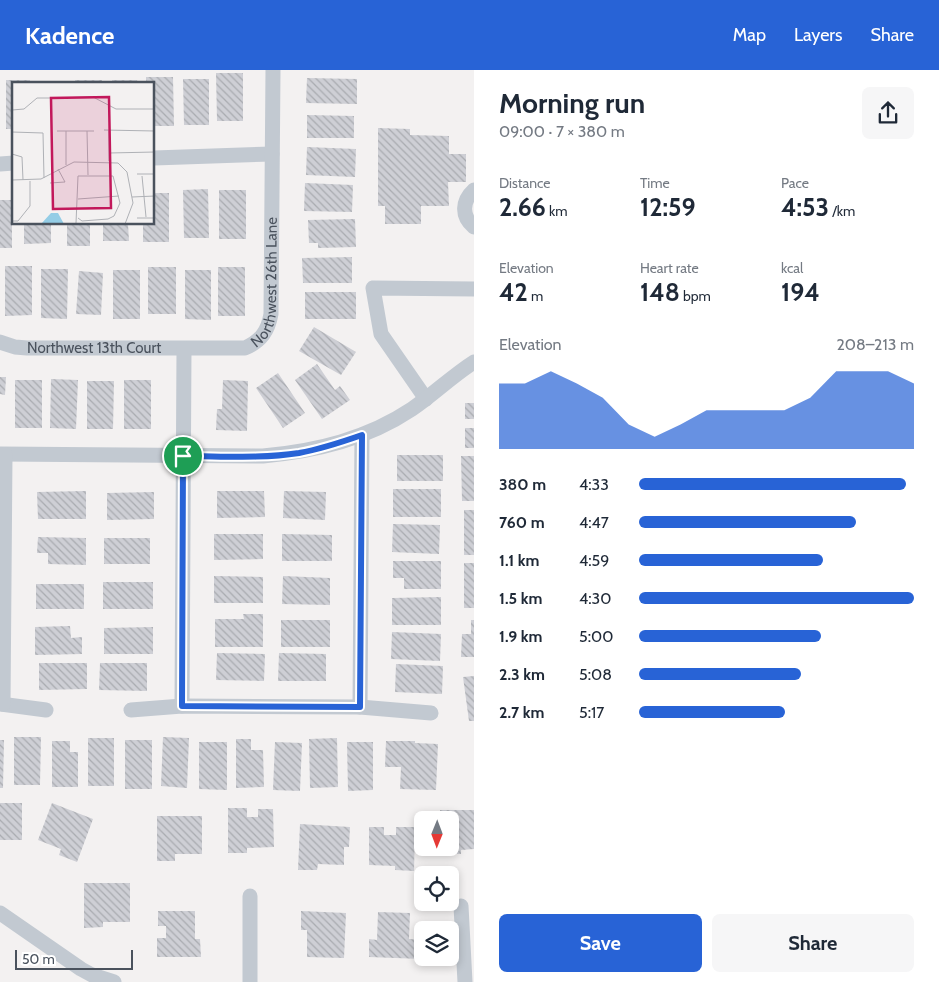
<!DOCTYPE html>
<html lang="en">
<head>
<meta charset="utf-8">
<style>
	:root { --surface:#fff; --page:#f6f6f7; --text:#1f2937; --muted:#747a83; --accent:#2863d6 }
	body { margin:0; font-family:Cabin,sans-serif; background:var(--page); color:var(--text); height:100vh; display:flex; flex-direction:column; font-size:19px; white-space:nowrap }
	* { box-sizing:border-box; margin:0 }
	p { font-size:16px; color:var(--muted) }
	.icon { flex:none; width:28px; height:28px; fill:none; stroke:currentColor; stroke-width:2; stroke-linecap:round; stroke-linejoin:round }
	.map { position:relative; flex:1; overflow:hidden }
	.details { display:flex; flex-direction:column; background:var(--surface); width:465px }
	.details>* { flex:none }
	.needle { width:32px; rotate:181deg }
	.buttons { position:absolute; left:414px; top:741px; display:grid; gap:10px }
	.buttons a { display:grid; place-items:center; width:45px; height:45px; border-radius:8px; background:var(--surface); box-shadow:0 2px 8px #0003; font-size:25px }
	.scale { position:absolute; left:15px; bottom:12px; width:118px; box-sizing:border-box; padding-left:5px; border:2px solid #4a525d; border-top:0; font-size:14px; line-height:18px; white-space:nowrap; color:#4a525d; -webkit-text-stroke:4px #fff; paint-order:stroke }
	.pin { position:absolute; display:grid; place-items:center; width:42px; height:42px; color:#fff; margin:-21px; border:2px solid #fff; border-radius:50%; box-shadow:0 1px 5px #0007 }
	.round { display:grid; place-items:center; flex:none; width:52px; height:52px; border-radius:8px; background:var(--page) }
	.headline { display:flex; align-items:center; justify-content:space-between; height:85px; padding:0 25px }
	h1 { font-size:28px; font-weight:700; line-height:38px }
	.stats { display:grid; grid-template-columns:repeat(3,1fr); gap:8px; height:85px; padding:5px 25px }
	.stats div { display:grid; align-content:center }
	.stats b { font-size:25px; font-weight:700 }
	.stats small { font-size:14px; font-weight:400 }
	.stats p { font-size:14px }
	.chart { height:140px; padding:10px 25px }
	.chart p { display:flex; justify-content:space-between }
	.chart svg { width:100%; height:90px; margin-top:5px; fill:var(--accent); opacity:.7 }
	.primary-button { display:flex; gap:10px; margin-top:auto; padding:10px 25px }
	.primary-button a { flex:1; height:58px; border-radius:8px; background:var(--accent); color:#fff; font-size:20px; font-weight:700; line-height:58px; text-align:center }
	.primary-button a+a { background:var(--page); color:var(--text) }
	ul { padding:0 25px; list-style:none; font-size:16px }
	li { display:grid; grid-template-columns:80px 60px 1fr; align-items:center; height:38px }
	li i { height:12px; border-radius:6px; background:var(--accent) }
	header { display:flex; align-items:center; gap:30px; box-sizing:border-box; height:70px; padding:0 25px; background:var(--accent); color:#fff }
	header strong { font-size:24px }
	nav { display:flex; gap:28px; margin-inline-start:auto; font-size:18px }
	main { display:flex; flex:1; min-height:0 }
	.map>svg:first-child { display:block }
	.building { fill:url(#building-back-hatch) }
	.lines { fill:none; stroke-linecap:round; stroke-linejoin:round }
	.minor { stroke:#c2c9d1; stroke-width:15 }
	.route-casing { stroke:#fff; stroke-width:10 }
	.route { stroke:#2863d6; stroke-width:6 }
	.labels { text-anchor:middle; stroke-width:4.5; stroke-linejoin:round; paint-order:stroke }
	.street-label { font-size:15px; fill:#4a525d; stroke:#fff }
	.inset-road { fill:none; stroke:#afb1b6; stroke-width:1 }
	.view { fill:#c2185b; fill-opacity:0.15; stroke:#c2185b; stroke-width:2.5 }
	.inset-edge { fill:none; stroke:#4a525d; stroke-width:2.5 }
</style>
</head>
<body>
<header>
<strong>Kadence</strong>
<nav><a>Map</a><a>Layers</a><a>Share</a></nav>
</header>
<main>
<div class="map">
<svg width="474" height="912" viewBox="0 0 474 912">
	<defs>
		<pattern id="building-back-hatch" width="6" height="6" patternUnits="userSpaceOnUse" patternTransform="scale(1.25)"><rect width="6" height="6" fill="#cecfd5"/><path d="M-1 5l2 2M0 0l6 6M5-1l2 2" fill="none" stroke="#a9abb0"/></pattern>
	</defs>
	<rect width="100%" height="100%" fill="#f3f1f1"/>
	<path class="building" d="M216,3H243V51H217Z
		M146,7H173L174,56H154V14H146Z
		M307,8L357,9V34L306,33Z
		M183,9H209V55H184Z
		M6,10H30V14H14V59H6Z
		M75,10H102V14H75Z
		M112,10H137L138,14H112Z
		M307,45L354,46V68H307Z
		M378,58L410,59V65L449,66V84H466V112H448L449,136H421V154H385V136H378Z
		M307,77L356,79L355,107L306,105Z
		M305,113L353,115L352,142L304,141Z
		M208,119L209,168H184L183,120Z
		M219,120H246V169H219Z
		M154,123H169V172H143V154H154Z
		M0,130H12V178H0Z
		M355,149L356,177L318,178V173H309L308,150Z
		M24,154H51V173L24,174Z
		M67,154H90V176H67Z
		M103,154H128L129,171H103Z
		M352,187V213H303L302,188Z
		M5,196H32V245L5,246Z
		M148,197H176V244H148Z
		M218,197H245V246H218Z
		M41,199H68L67,249L41,248Z
		M113,200H140V249H113Z
		M185,200H211V250L185,249Z
		M79,201L103,203L101,245L76,244Z
		M305,222H356V249H305Z
		M314,257L356,282L341,305L299,281Z
		M317,294L335,320L340,316L350,330L322,349L295,310Z
		M278,303L305,343L283,358L256,318Z
		M0,307H6L5,325L0,324Z
		M51,309L78,310L76,359L50,358Z
		M15,310H42V358H15Z
		M124,310H151V359H124Z
		M223,310L248,311L247,361L216,360L217,339H222Z
		M87,311H114L113,359H87Z
		M465,333H474V349H465Z
		M465,358H474V378H465Z
		M397,385H443V411H397Z
		M461,386H474V431H462Z
		M393,419H441V447H393Z
		M86,421V449H38L37,422Z
		M217,421H264L265,447L217,448Z
		M284,421L326,422L325,450L283,448Z
		M154,422V449L107,450V423Z
		M464,440H474V485H464Z
		M393,454L440,455L439,484L392,482Z
		M214,464H263V489L214,490Z
		M282,464L332,465V491H282Z
		M38,467L86,468V495L48,494V483H37Z
		M104,468H150V494H104Z
		M393,491H441V519H404V508H393Z
		M464,493H474V538H464Z
		M214,506L263,507V533H214Z
		M283,506L330,508V535L282,534Z
		M103,512H153V539H103Z
		M36,514H84V539H36Z
		M441,527V555H392V528Z
		M243,544H263V577H215V549H244Z
		M281,550H330V577H281Z
		M471,550H474V587H461L462,564H471Z
		M70,556L71,568L82,567V584L35,585V557Z
		M153,557V584H104V558Z
		M392,562L441,564L440,591L391,589Z
		M217,583L265,584L264,611L216,610Z
		M279,583L326,584V611H278Z
		M39,593H87V619L39,620Z
		M100,593H147V621L99,620Z
		M396,594L443,596L442,624L395,622Z
		M474,606V651H469L463,607Z
		M14,667H41L40,715H14Z
		M163,667L189,668L187,718L161,716Z
		M88,668H114V716H88Z
		M337,668L338,717L310,718L309,669Z
		M236,669H251V680H263L264,717L236,718Z
		M0,670H4L3,718H0Z
		M125,670H152V719H125Z
		M52,671H70V682H78V717H52Z
		M386,671H415V673L438,674L436,720L400,719L401,697H385Z
		M199,672H227V720L199,719Z
		M275,672L302,673L300,721L273,720Z
		M347,672H373V720L348,721Z
		M0,733H22V770H0Z
		M52,733L93,749L77,792L59,785L61,779L38,770Z
		M228,738H247V747H258V739H273L274,777L247,778V783H228Z
		M440,740H474V779L461,780V784H440V778H450V750H440Z
		M157,746H202V784H175V791H157Z
		M300,754L350,757L349,777H344V795L318,794L317,800H298Z
		M369,757H384V765H396V757H415L414,801L395,800V796L369,795Z
		M84,813H130V852H103V857L84,858Z
		M158,841H195V869H200L201,887H157V868H166V856H158Z
		M301,841L346,843L344,888L307,887V860H301Z
		M378,842L410,843L409,869L422,870V889L369,887V869L377,870Z"/>
	<g class="lines">
		<g class="minor">
			<path d="M154,88L272,84"/>
			<path d="M0,94L14,93"/>
			<path d="M474,120C462,131 461,146 474,157"/>
			<path id="s1" d="M0,272L15,277L27,278H245C261,271 268,261 271,244L273,0"/>
			<path d="M426,329L381,264L373,218L474,219"/>
			<path d="M0,384L263,386C317,381 367,369 412,339C434,324 452,306 474,292"/>
			<path d="M0,634L46,640"/>
			<path d="M3,634L5,385"/>
			<path d="M182,636L184,279"/>
			<path d="M360,637L362,365"/>
			<path d="M131,640L182,636L360,637L431,643"/>
			<path d="M461,836L465,912"/>
			<path d="M0,843L81,899L92,905L114,912"/>
			<path d="M250,912V826"/>
		</g>
	</g>
	<g class="lines">
		<defs>
			<path id="route" d="M362,365L360,637L182,636L183,386C222,386 261,389 299,383C321,379 342,372 362,365Z"/>
		</defs>
		<use href="#route" class="route-casing"/>
		<use href="#route" class="route"/>
	</g>
	<g class="labels">
		<g class="street-label">
			<text dy="5" stroke="none"><textPath href="#s1" startOffset="321">Northwest 26th Lane</textPath></text>
			<text dy="5" stroke="none"><textPath href="#s1" startOffset="95">Northwest 13th Court</textPath></text>
		</g>
	</g>
	<g transform="translate(12 12)">
		<rect width="142" height="142" fill="#f3f1f1"/>
		<path d="M39,131H46L52,142H29Z" fill="#94cde6"/>
		<path class="inset-road" d="M0,28L12,27L25,16H40L81,15L104,27H143M92,48L143,49M45,49H82M54,49V83M75,49L76,93M97,49V79M0,50L31,51L32,96M97,71L143,70M0,72L10,75L11,98M125,92H143M130,94L134,135M0,98L29,97L62,80L106,81L115,90L121,121L113,142M38,101L53,100L46,87M120,115L143,114M66,117L107,114M125,136H143M0,139H6L18,124V99M64,141L66,94H101L108,121L102,134L96,137L70,139L66,136"/>
		<path class="view" d="M97,15L99,126L41,127L39,16Z"/>
		<rect width="142" height="142" class="inset-edge"/>
	</g>
</svg>
<div class="buttons">
<a><svg class="needle" viewBox="-14 -14 28 28"><path d="M0-13l5 13h-10z" fill="#e53935"/><path d="M0 13l5-13h-10z" fill="#747a83"/></svg></a>
<a><svg class="icon" aria-label="locate" viewBox="0 0 24 24"><circle cx="12" cy="12" r="6"/><path d="M12 2v4M12 18v4M2 12h4M18 12h4"/></svg></a>
<a><svg class="icon" aria-label="layers" viewBox="0 0 24 24"><path d="M12 4l9 5-9 5-9-5zM3 14l9 5 9-5"/></svg></a>
</div>
<div class="scale">50 m</div>
<div class="pin" style="left:183px;top:386px;background:#1e9e55"><svg class="icon" aria-label="arrive" viewBox="0 0 24 24"><path d="M6 21V4h12l-3 4 3 4H6"/></svg></div>
</div>
<section class="details">
<div class="headline"><div><h1>Morning run</h1><p>09:00 · 7 × 380 m</p></div><a class="round"><svg class="icon" aria-label="share" viewBox="0 0 24 24"><path d="M12 15V3M7 8l5-5 5 5M5 13v7h14v-7"/></svg></a></div>
<div class="stats">
<div><p>Distance</p><b>2.66<small> km</small></b></div>
<div><p>Time</p><b>12:59</b></div>
<div><p>Pace</p><b>4:53<small> /km</small></b></div>
</div>
<div class="stats">
<div><p>Elevation</p><b>42<small> m</small></b></div>
<div><p>Heart rate</p><b>148<small> bpm</small></b></div>
<div><p>kcal</p><b>194</b></div>
</div>
<div class="chart"><p><span>Elevation</span>208–213 m</p>
<svg viewBox="0 0 160 44" preserveAspectRatio="none"><path d="M0 44V12L10 12L20 6L30 12L40 19L50 32L60 38L70 32L80 25L90 25L100 25L110 25L120 19L130 6L140 6L150 6L160 12V44z"/></svg>
</div>
<ul>
<li><b>380 m</b>4:33<i style="width:97%"></i></li>
<li><b>760 m</b>4:47<i style="width:79%"></i></li>
<li><b>1.1 km</b>4:59<i style="width:67%"></i></li>
<li><b>1.5 km</b>4:30<i style="width:100%"></i></li>
<li><b>1.9 km</b>5:00<i style="width:66%"></i></li>
<li><b>2.3 km</b>5:08<i style="width:59%"></i></li>
<li><b>2.7 km</b>5:17<i style="width:53%"></i></li>
</ul>
<div class="primary-button"><a>Save</a><a>Share</a></div>
</section>
</main>
</body>
</html>
